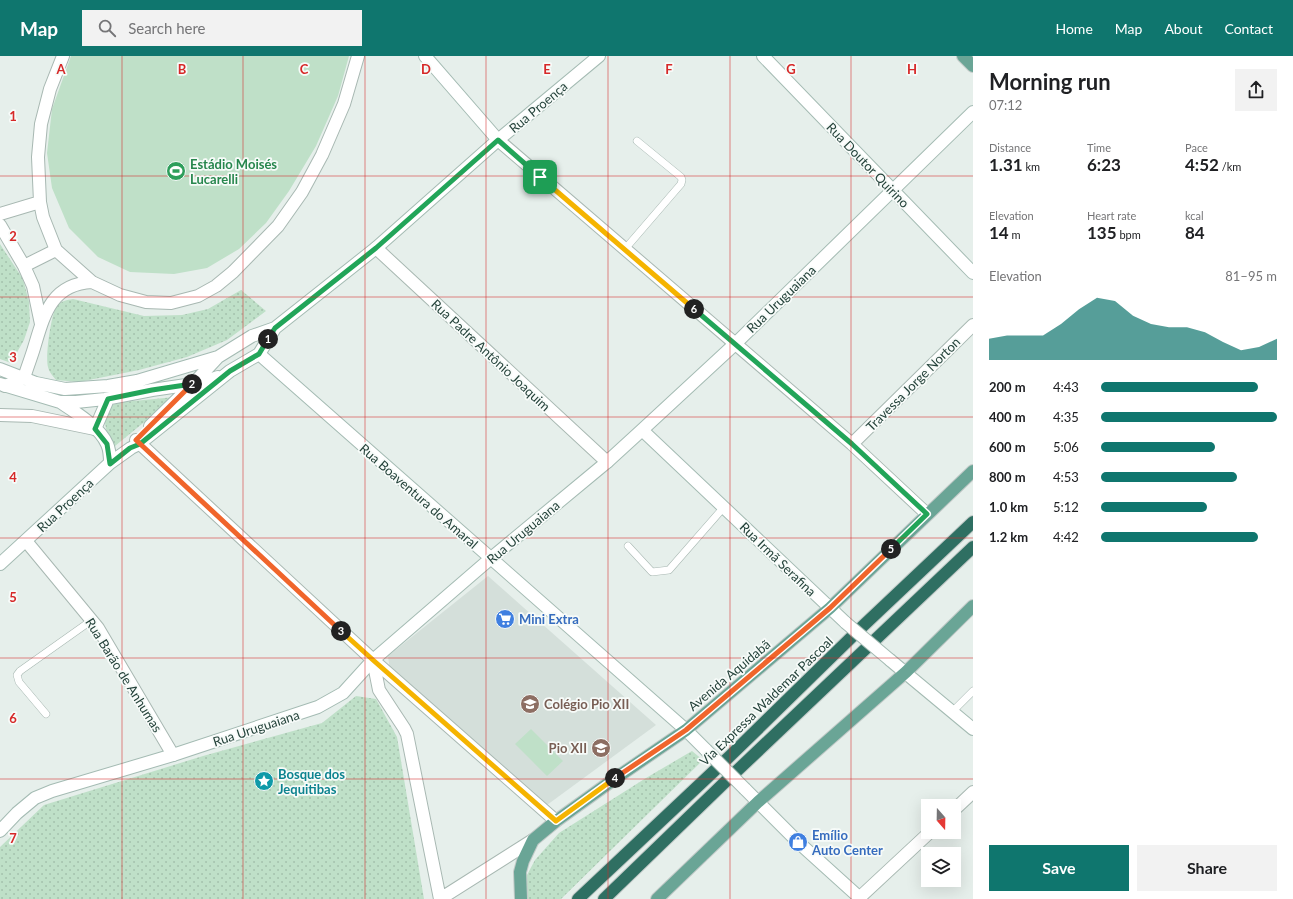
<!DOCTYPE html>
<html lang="en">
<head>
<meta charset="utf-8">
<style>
	:root { --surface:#fff; --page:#f2f2f2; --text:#202124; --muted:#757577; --accent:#0f766e }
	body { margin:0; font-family:Lato,sans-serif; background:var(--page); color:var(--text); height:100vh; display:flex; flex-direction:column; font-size:15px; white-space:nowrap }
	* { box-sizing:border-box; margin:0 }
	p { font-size:13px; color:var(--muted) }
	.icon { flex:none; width:22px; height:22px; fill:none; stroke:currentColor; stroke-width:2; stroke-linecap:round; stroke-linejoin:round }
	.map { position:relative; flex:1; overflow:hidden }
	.details { display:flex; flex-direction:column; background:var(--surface); width:320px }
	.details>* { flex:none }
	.needle { width:26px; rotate:160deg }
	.buttons { position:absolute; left:921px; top:743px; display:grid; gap:8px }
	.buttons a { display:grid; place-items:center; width:40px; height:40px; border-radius:0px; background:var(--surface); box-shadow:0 4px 16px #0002; font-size:20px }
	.pin { position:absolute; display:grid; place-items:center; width:34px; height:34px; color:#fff; margin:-17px; border-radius:8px; box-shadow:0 2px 6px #0006 }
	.km { position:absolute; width:20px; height:20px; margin:-10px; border-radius:50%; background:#222; color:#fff; font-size:11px; line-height:20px; text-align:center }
	.round { display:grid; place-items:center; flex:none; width:42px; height:42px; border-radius:0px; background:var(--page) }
	.overview { display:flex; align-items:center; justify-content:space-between; height:68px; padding:0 16px }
	h1 { font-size:22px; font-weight:700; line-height:30px }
	.stats { display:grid; grid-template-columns:repeat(3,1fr); gap:6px; height:68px; padding:4px 16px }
	.stats div { display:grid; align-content:center }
	.stats b { font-size:17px; font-weight:700 }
	.stats small { font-size:11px; font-weight:400 }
	.stats p { font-size:11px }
	.chart { height:112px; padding:8px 16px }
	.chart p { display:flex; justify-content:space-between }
	.chart svg { width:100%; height:72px; margin-top:4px; fill:var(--accent); opacity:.7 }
	.button { display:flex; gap:8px; margin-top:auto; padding:8px 16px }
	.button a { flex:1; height:46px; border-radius:0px; background:var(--accent); color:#fff; font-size:16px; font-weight:700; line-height:46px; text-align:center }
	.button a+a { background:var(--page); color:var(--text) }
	ul { padding:0 16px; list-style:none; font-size:13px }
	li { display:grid; grid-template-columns:64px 48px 1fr; align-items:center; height:30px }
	li i { height:10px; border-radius:5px; background:var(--accent) }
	header { display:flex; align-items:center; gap:24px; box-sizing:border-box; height:56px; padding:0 20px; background:var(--accent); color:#fff }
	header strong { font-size:19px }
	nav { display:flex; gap:22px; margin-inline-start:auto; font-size:14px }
	.search { width:280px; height:36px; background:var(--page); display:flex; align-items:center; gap:10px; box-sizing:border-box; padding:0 14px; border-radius:0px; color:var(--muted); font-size:15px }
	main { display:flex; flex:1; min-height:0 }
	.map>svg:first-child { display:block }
	.built { fill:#d4dfda }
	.grass { fill:#bfe0c8 }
	.park { fill:url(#park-dots) }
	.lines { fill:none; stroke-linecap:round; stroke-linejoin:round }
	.lane-casing { stroke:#a8b8b2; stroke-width:8 }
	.street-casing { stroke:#a8b8b2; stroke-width:14 }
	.secondary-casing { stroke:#a4bbb3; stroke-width:14 }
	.primary-casing { stroke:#c2cac8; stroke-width:14 }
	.highway-casing { stroke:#c2cac8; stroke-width:14 }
	.lane { stroke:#fff; stroke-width:7 }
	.street { stroke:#fff; stroke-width:12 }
	.secondary { stroke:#fff; stroke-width:12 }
	.primary { stroke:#6aa596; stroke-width:12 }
	.highway { stroke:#2f6f62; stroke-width:12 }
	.secondary-bridge-casing { stroke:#a4bbb3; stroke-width:14; stroke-linecap:butt }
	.secondary-bridge { stroke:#fff; stroke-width:12 }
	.split-1-casing { stroke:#fff; stroke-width:8 }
	.split-2-casing { stroke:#fff; stroke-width:8 }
	.split-3-casing { stroke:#fff; stroke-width:8 }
	.split-4-casing { stroke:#fff; stroke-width:8 }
	.split-5-casing { stroke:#fff; stroke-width:8 }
	.split-6-casing { stroke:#fff; stroke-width:8 }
	.split-7-casing { stroke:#fff; stroke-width:8 }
	.split-1 { stroke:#22a559; stroke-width:5 }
	.split-2 { stroke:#22a559; stroke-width:5 }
	.split-3 { stroke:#f0652b; stroke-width:5 }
	.split-4 { stroke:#f5b400; stroke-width:5 }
	.split-5 { stroke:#f0652b; stroke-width:5 }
	.split-6 { stroke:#22a559; stroke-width:5 }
	.split-7 { stroke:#f5b400; stroke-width:5 }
	.grid { fill:none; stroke:#d62828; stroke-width:1; stroke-opacity:0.55 }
	.labels { text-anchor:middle; stroke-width:3.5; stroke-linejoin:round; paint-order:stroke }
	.street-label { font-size:13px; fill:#24423a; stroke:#f7fbf9 }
	.leisure-label { font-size:13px; font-weight:bold; fill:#27864d; stroke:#f7fbf9; text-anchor:start }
	.shop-label { font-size:13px; font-weight:bold; fill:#366cbe; stroke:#f7fbf9; text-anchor:start }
	.education-label { font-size:13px; font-weight:bold; fill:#785e54; stroke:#f7fbf9; text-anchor:start }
	.culture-label { font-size:13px; font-weight:bold; fill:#0d838f; stroke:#f7fbf9; text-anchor:start }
	.grid-label { font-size:13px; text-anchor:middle; font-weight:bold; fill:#d62828; stroke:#f7fbf9; stroke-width:3.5; stroke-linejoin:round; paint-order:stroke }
</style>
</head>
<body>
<header>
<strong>Map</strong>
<div class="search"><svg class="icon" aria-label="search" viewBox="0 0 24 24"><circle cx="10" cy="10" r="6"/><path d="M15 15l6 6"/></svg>Search here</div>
<nav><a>Home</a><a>Map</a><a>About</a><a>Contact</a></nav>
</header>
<main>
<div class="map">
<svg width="973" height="843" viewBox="0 0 973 843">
	<defs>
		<pattern id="park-dots" width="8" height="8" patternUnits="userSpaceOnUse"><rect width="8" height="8" fill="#bfe0c8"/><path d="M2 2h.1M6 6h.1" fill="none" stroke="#a4c1ad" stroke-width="1.8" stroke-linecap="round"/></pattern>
	</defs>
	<rect width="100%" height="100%" fill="#e6efeb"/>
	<path class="built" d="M488,520L656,669L547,749L390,615L388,600Z"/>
	<path class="grass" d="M71,0H349L338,40L316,90L289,135L266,167L239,193L207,212L174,218L130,216L98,201L69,172L52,132L47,97L52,53Z
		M531,673L563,705L547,720L515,688Z"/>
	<path class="park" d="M0,188L23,223L29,246L30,266L24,284L11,307L0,303Z
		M241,234L266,255L227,284L187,301L139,314L79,326L56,324C53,320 49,316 48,311C45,302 51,257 57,250C61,245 67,244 73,243L144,260L182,259L208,253Z
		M175,341L115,390L106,373L104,360L112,349L123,346Z
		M356,640L376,643L397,681L424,843H0V791L44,749L203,700L322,667Z
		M692,695L703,704L561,843H524V833L527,819L535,804L559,777L646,722Z"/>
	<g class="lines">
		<defs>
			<path id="lane" d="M625,193L681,128L682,124L681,121L637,85
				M628,490L652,516L669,514L724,451
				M952,656L973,635
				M46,658L19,626L17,619L20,615L92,564"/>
			<path id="street" d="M63,0L50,33L41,68L38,101L40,146L43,161L56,194L92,226L120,239L146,246L171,247L198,240L216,230L233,216L278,170L302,136L322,99L344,48L358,0
				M498,84L852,388L927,458
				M0,158L40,146
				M0,169L24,210L33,230L41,268
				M376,192L607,406
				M24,210L56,194
				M5,330L24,322C27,312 31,302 34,292C44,259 51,228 92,226
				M0,359L32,360L95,373
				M136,384L373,604L556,765
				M852,388L973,269
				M26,485L98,572L173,699
				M373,604L379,634L404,672L407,678L440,843
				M954,754L973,736
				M440,843L533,784
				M858,843L930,776"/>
			<path id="secondary" d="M425,0L498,84
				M763,0L973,217
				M259,298L686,674L706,694
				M0,313L36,327L65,333L108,330L137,325L218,301
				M0,328L60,346H76L105,343L152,334L193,328L204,326L218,321
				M60,346C75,356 100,371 107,388C110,394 110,401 110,407
				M150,370L193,328L218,301L252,280L275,272
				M95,373L108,343
				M642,374L846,567
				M0,508L110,407L131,392L139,388L230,315L259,298L275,272L376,192L498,84L599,0
				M890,604L973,673
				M745,733L798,786L861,843
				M0,775L17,757L35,742L52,735L173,699L318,651L343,637L373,604L490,503L607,406L642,374L735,288L973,56"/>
			<path id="primary" d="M963,0L973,10
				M521,843L520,816L523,805L533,784L556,765L613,724L686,674L830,552L973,415
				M657,843L758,746L906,616L973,550"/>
			<path id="highway" d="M578,843L730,700L864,569L973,466
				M604,843L723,728L973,491"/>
		</defs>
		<use href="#lane" class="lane-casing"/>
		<use href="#street" class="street-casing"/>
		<use href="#secondary" class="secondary-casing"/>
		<use href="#primary" class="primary-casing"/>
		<use href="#highway" class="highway-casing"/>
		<use href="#lane" class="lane"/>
		<use href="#street" class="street"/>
		<use href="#secondary" class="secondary"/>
		<use href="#primary" class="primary"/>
		<use href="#highway" class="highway"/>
		<defs>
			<path id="secondary-bridge" d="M846,567L890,604
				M706,694L745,733"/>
		</defs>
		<use href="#secondary-bridge" class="secondary-bridge-casing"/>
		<use href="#secondary-bridge" class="secondary-bridge"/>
	</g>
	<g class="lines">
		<defs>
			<path id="split-1" d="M268,283L275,272L376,192L498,84L540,121"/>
			<path id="split-2" d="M192,328L152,334L108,343L95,373L107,388L110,408L130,392L140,388L230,315L259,298L268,283"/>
			<path id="split-3" d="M192,328L136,384L341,575"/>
			<path id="split-4" d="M341,575L373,604L556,765L615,722"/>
			<path id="split-5" d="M615,722L686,674L830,552L891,493"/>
			<path id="split-6" d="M694,253L852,388L927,458L891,493"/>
			<path id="split-7" d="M540,121L694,253"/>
		</defs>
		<use href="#split-1" class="split-1-casing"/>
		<use href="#split-2" class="split-2-casing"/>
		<use href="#split-3" class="split-3-casing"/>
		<use href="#split-4" class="split-4-casing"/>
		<use href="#split-5" class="split-5-casing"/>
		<use href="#split-6" class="split-6-casing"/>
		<use href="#split-7" class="split-7-casing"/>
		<use href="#split-1" class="split-1"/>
		<use href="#split-2" class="split-2"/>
		<use href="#split-3" class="split-3"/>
		<use href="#split-4" class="split-4"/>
		<use href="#split-5" class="split-5"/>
		<use href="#split-6" class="split-6"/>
		<use href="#split-7" class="split-7"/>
	</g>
	<path class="grid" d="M122,0V843M243,0V843M365,0V843M486,0V843M608,0V843M730,0V843M851,0V843M0,120H973M0,241H973M0,361H973M0,482H973M0,602H973M0,723H973"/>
	<defs>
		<symbol id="stadium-disc" viewBox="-11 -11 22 22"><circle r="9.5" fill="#2e9e5b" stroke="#f7fbf9"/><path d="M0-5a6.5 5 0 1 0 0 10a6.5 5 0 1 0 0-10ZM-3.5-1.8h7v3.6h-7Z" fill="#fff"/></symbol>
		<symbol id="supermarket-disc" viewBox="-11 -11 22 22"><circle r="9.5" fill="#3f7fe0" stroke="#f7fbf9"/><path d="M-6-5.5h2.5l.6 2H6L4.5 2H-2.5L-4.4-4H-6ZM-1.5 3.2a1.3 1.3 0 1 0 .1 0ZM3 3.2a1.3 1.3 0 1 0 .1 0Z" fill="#fff"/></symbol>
		<symbol id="school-disc" viewBox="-11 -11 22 22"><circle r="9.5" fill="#8d6e63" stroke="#f7fbf9"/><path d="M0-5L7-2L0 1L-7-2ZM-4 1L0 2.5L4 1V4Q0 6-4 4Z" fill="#fff"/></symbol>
		<symbol id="sight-disc" viewBox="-11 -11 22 22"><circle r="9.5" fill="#0f9aa8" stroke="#f7fbf9"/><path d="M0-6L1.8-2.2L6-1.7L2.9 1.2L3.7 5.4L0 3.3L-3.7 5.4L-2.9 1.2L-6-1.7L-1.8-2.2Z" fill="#fff"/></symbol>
		<symbol id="shop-disc" viewBox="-11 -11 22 22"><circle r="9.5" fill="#3f7fe0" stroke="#f7fbf9"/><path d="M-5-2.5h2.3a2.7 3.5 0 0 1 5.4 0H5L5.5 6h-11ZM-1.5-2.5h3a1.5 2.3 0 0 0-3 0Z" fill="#fff"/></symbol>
	</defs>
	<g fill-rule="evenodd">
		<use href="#stadium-disc" x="165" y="104" width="22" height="22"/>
		<use href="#supermarket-disc" x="494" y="552" width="22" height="22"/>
		<use href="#school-disc" x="519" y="637" width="22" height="22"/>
		<use href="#school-disc" x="590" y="681" width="22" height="22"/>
		<use href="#sight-disc" x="253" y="714" width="22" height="22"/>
		<use href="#shop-disc" x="787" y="775" width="22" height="22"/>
	</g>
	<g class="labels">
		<g class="street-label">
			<text transform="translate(538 51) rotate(-40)" y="5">Rua Proença</text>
			<text transform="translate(868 109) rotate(46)" y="5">Rua Doutor Quirino</text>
			<text transform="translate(781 243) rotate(-44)" y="5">Rua Uruguaiana</text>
			<text transform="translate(491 299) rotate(43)" y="5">Rua Padre Antônio Joaquim</text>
			<text transform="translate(913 328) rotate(-45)" y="5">Travessa Jorge Norton</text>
			<text transform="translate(419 440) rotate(41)" y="5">Rua Boaventura do Amaral</text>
			<text transform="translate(65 449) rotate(-43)" y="5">Rua Proença</text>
			<text transform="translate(523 476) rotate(-40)" y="5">Rua Uruguaiana</text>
			<text transform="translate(778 503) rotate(44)" y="5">Rua Irmã Serafina</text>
			<text transform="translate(124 619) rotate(58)" y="5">Rua Barão de Anhumas</text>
			<text transform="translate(729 619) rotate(-40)" y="5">Avenida Aquidabã</text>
			<text transform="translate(766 645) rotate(-44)" y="5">Via Expressa Waldemar Pascoal</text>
			<text transform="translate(256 672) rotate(-18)" y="5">Rua Uruguaiana</text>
		</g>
		<g class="leisure-label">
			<text x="190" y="113">Estádio Moisés<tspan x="190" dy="15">Lucarelli</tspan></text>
		</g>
		<g class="shop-label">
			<text x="519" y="568">Mini Extra</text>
			<text x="812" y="784">Emílio<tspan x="812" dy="15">Auto Center</tspan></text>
		</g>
		<g class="education-label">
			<text x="544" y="653">Colégio Pio XII</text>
			<text x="587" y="697" text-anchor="end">Pio XII</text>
		</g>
		<g class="culture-label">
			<text x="278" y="723">Bosque dos<tspan x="278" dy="15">Jequitibas</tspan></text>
		</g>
	</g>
	<g class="grid-label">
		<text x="61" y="18">A</text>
		<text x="182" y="18">B</text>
		<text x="304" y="18">C</text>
		<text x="426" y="18">D</text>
		<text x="547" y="18">E</text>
		<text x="669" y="18">F</text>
		<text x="791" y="18">G</text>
		<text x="912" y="18">H</text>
		<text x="13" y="65">1</text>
		<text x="13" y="185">2</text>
		<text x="13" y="306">3</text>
		<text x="13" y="426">4</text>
		<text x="13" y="546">5</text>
		<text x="13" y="667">6</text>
		<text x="13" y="787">7</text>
	</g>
</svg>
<div class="buttons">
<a><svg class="needle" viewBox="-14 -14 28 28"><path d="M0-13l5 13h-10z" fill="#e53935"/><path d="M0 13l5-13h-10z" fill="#757577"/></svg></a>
<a><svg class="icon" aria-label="layers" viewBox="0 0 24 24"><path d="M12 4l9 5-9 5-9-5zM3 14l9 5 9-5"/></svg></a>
</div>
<div class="pin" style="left:540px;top:121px;background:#1e9e55"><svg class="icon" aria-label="arrive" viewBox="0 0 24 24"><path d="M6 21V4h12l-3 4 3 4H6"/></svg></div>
<b class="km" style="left:268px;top:283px">1</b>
<b class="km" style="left:192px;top:328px">2</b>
<b class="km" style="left:341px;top:575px">3</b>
<b class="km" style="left:615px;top:722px">4</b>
<b class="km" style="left:891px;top:493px">5</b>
<b class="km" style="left:694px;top:253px">6</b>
</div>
<section class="details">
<div class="overview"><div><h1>Morning run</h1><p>07:12</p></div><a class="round"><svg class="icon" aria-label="share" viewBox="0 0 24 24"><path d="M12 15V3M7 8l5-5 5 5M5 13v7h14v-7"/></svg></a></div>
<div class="stats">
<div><p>Distance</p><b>1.31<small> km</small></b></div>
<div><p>Time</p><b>6:23</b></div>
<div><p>Pace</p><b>4:52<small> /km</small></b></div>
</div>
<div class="stats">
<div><p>Elevation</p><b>14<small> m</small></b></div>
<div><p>Heart rate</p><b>135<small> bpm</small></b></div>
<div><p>kcal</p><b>84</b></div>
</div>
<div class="chart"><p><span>Elevation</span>81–95 m</p>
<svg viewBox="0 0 160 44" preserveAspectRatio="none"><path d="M0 44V31L10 29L20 29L30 29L40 22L50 13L60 6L70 8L80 17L90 22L100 24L110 24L120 27L130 33L140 38L150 36L160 31V44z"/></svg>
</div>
<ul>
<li><b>200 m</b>4:43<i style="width:89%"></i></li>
<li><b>400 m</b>4:35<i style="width:100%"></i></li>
<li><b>600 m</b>5:06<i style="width:65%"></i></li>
<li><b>800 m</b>4:53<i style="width:77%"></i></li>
<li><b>1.0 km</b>5:12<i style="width:60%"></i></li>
<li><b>1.2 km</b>4:42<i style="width:89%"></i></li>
</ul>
<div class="button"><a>Save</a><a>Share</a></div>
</section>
</main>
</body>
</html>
